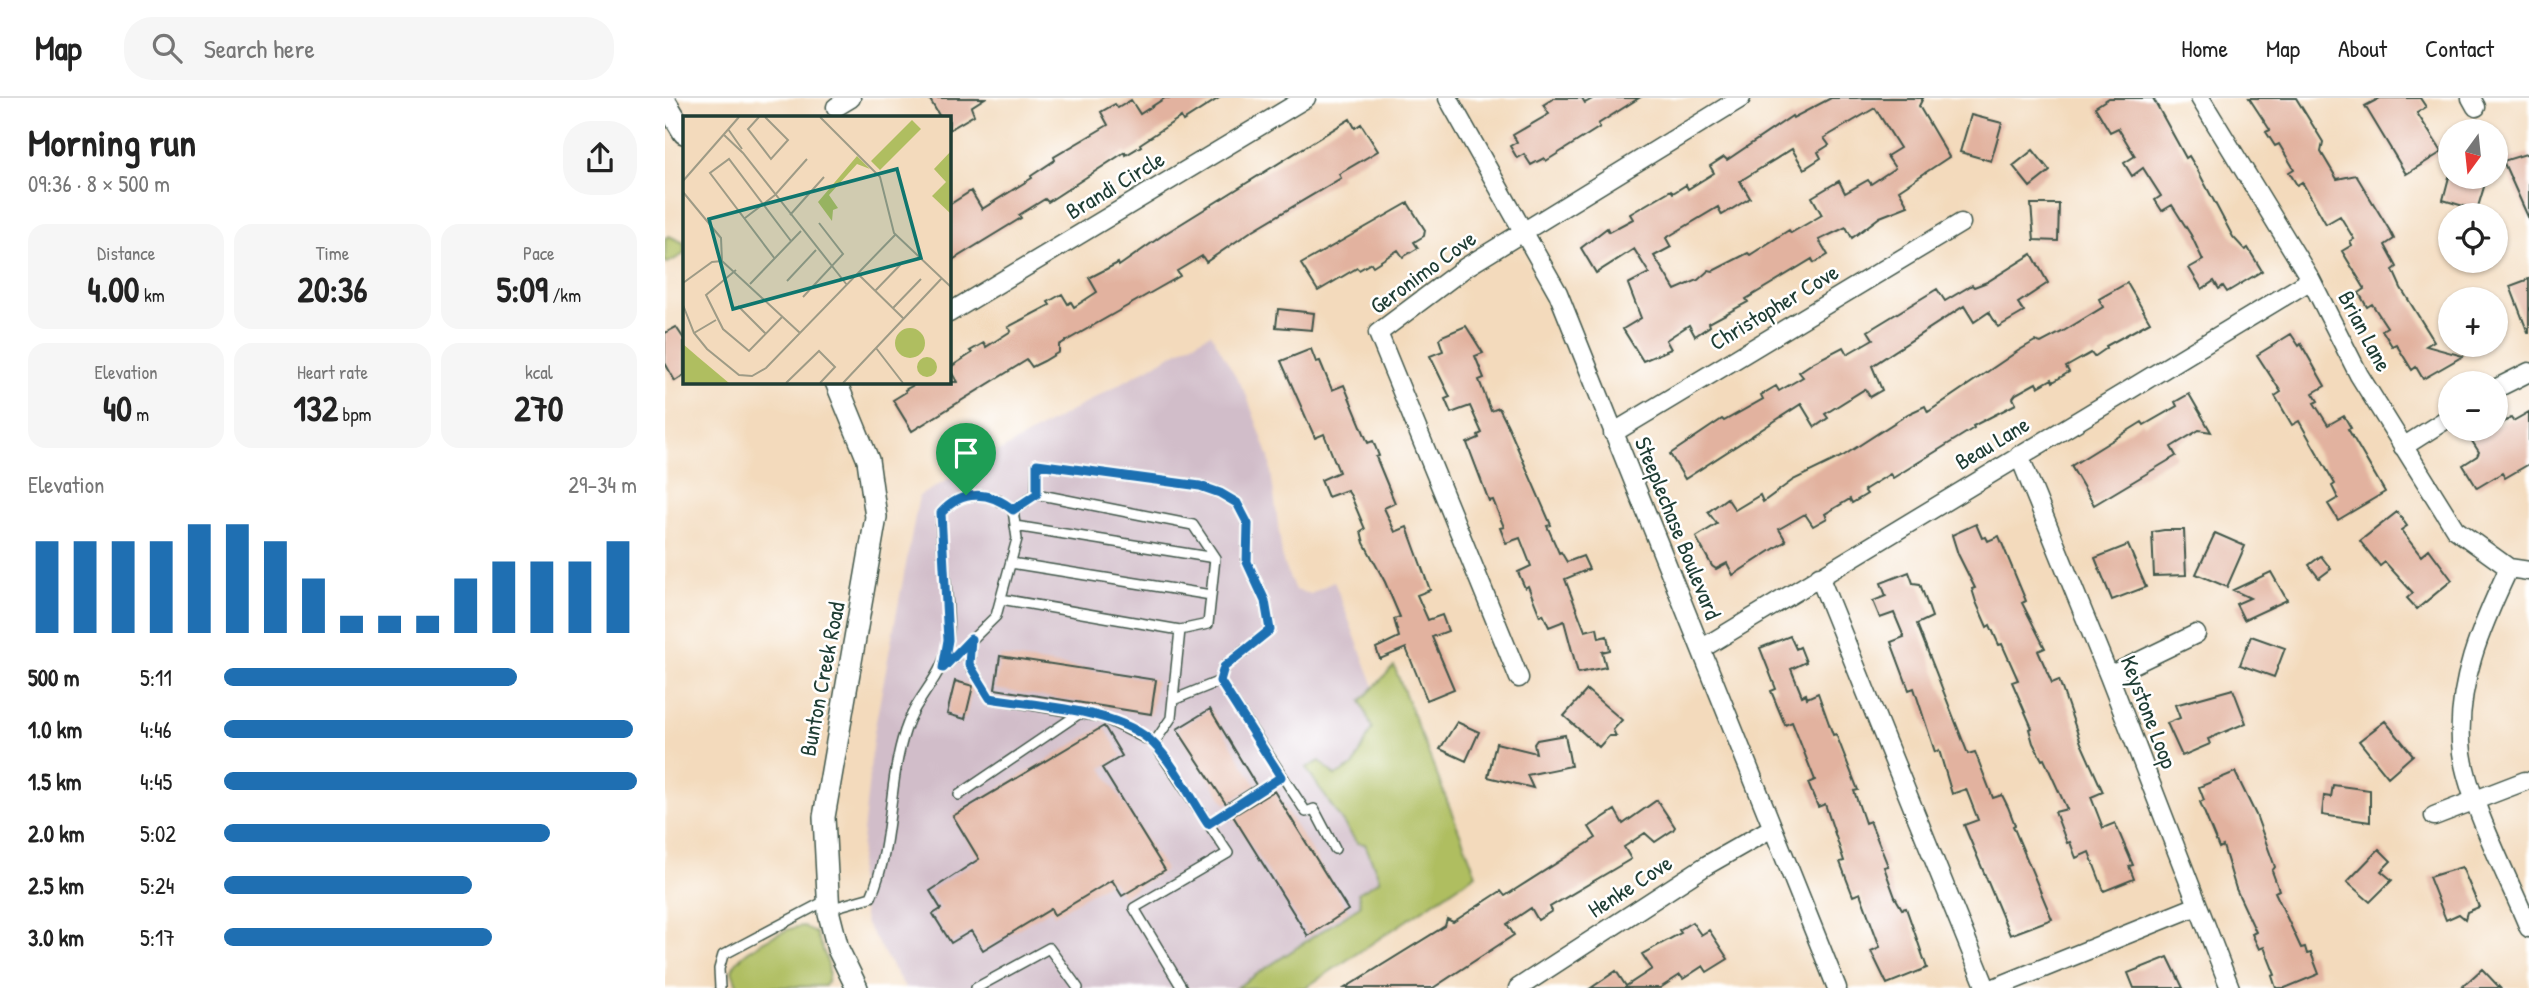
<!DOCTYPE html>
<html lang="en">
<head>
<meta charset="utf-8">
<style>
	:root { --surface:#fff; --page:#f6f6f6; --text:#222; --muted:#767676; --line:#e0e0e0; --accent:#1f6fb2 }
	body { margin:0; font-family:"Patrick Hand",sans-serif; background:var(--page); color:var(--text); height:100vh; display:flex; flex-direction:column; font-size:26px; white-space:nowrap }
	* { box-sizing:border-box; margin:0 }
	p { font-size:23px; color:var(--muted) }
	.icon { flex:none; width:38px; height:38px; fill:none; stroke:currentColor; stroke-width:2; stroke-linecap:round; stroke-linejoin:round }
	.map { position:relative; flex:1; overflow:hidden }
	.side { display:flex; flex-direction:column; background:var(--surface); width:665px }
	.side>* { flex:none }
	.needle { width:46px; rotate:195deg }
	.tools { position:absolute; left:1773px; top:21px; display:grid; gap:14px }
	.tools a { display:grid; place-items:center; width:70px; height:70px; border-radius:50%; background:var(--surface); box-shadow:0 2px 5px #0004; font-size:35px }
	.pin { position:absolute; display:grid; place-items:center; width:60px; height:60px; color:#fff; margin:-72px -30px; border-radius:50% 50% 50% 0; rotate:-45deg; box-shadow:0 0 7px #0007 }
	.pin .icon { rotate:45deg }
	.round { display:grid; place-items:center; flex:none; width:74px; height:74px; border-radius:28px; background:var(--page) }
	.head { display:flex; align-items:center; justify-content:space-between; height:119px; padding:0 28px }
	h1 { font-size:38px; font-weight:700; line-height:52px }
	.figures { display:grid; grid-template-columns:repeat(3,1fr); gap:10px; height:119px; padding:7px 28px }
	.figures div { display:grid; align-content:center; border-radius:18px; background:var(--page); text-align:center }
	.figures b { font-size:35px; font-weight:700 }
	.figures small { font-size:19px; font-weight:400 }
	.figures p { font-size:19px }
	.chart { height:196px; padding:14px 28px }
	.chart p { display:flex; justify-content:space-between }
	.chart svg { width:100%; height:126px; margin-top:7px; stroke:var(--accent); stroke-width:6 }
	ul { padding:0 28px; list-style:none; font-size:23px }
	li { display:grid; grid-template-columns:112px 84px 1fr; align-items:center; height:52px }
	li i { height:18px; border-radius:9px; background:var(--accent) }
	header { display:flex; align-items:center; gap:42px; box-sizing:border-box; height:98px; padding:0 35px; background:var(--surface); border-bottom:2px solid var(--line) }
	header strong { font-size:33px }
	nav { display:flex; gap:38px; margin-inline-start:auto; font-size:24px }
	.search { width:490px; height:63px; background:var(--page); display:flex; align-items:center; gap:18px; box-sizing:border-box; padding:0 24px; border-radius:28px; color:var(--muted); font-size:26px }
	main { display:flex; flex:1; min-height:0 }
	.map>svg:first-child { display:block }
	.industrial { fill:#d1bdc9 }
	.green { fill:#afbe60; stroke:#677e4a; stroke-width:2 }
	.building { fill:#e2b29f; fill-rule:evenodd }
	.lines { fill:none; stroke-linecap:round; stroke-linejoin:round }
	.service-casing { stroke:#3f5548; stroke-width:12 }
	.minor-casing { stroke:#3f5548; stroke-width:21 }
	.tertiary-casing { stroke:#3f5548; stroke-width:24 }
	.service { stroke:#fff; stroke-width:9 }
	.minor { stroke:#fff; stroke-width:18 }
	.tertiary { stroke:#fff; stroke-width:21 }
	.route-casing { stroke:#fff; stroke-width:14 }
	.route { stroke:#1f6fb2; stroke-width:9 }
	.labels { text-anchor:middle; stroke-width:5; stroke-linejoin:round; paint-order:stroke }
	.street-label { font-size:23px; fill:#1f3d34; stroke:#fff }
	.inset-road { fill:none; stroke:#9e9b86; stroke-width:2 }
	.view { fill:#0f766e; fill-opacity:0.15; stroke:#0f766e; stroke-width:3.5 }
	.inset-edge { fill:none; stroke:#1f3d34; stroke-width:3.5 }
</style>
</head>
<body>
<header>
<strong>Map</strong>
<div class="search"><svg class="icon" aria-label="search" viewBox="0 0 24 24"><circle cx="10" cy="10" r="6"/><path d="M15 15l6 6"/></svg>Search here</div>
<nav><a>Home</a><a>Map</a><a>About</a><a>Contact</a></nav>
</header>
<main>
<section class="side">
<div class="head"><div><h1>Morning run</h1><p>09:36 · 8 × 500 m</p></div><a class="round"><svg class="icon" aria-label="share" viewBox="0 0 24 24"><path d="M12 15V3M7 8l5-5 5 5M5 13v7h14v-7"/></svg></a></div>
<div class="figures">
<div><p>Distance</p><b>4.00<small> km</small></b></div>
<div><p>Time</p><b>20:36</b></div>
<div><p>Pace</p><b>5:09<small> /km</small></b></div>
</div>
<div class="figures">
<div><p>Elevation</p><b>40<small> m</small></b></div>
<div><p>Heart rate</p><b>132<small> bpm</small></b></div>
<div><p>kcal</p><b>270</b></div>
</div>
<div class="chart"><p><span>Elevation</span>29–34 m</p>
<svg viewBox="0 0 160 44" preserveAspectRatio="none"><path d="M5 44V12M15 44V12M25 44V12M35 44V12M45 44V6M55 44V6M65 44V12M75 44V25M85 44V38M95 44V38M105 44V38M115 44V25M125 44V19M135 44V19M145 44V19M155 44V12"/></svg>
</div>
<ul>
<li><b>500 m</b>5:11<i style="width:71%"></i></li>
<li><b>1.0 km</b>4:46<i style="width:99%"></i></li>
<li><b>1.5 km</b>4:45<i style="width:100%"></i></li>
<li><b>2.0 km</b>5:02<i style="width:79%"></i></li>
<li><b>2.5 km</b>5:24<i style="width:60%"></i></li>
<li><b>3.0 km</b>5:17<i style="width:65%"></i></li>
</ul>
</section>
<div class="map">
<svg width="1864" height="890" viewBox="0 0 1864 890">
	<rect width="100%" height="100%" fill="#fff"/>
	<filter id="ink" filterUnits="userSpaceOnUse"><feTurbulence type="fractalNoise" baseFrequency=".0143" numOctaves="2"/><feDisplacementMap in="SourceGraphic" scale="14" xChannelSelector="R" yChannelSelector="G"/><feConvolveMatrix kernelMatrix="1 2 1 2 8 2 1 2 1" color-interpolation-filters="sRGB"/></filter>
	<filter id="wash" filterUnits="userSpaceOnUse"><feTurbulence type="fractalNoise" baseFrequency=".00686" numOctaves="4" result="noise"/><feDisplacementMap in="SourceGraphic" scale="28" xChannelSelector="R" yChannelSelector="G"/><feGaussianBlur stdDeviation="1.57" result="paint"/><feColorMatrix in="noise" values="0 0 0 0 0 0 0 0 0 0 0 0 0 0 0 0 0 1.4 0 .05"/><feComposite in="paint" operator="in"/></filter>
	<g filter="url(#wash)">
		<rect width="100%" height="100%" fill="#f3dabc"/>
		<path class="industrial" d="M546,235L581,296L604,359L618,464L630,492L646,496L669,483L710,591L696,603L707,630L689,667L670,678L715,782L696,807L571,890H240L200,824L193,780L209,634L254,398Z"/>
		<path class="green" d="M4,138L19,145V156L3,165L0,164V140Z
			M729,568L811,776L640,890H571L696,807L693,795L715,782L700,746L692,745L641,670L655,663L670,678L689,667L707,630L696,603Z
			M138,828L151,835C157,852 170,871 160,888L73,890L67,873C71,855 120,829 138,828Z"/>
		<g id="blocks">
			<path class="building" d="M264,0H320L306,9L309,17L284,32V19H275Z
				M500,0H554L518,23L516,19L475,46L476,48L461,57L460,54L383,104L380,101L354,117L356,120L284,164V107L306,93L317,111L367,80L366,78L390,62L389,59L443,27L436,14L450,6L453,10L466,2L475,16Z
				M889,0H917L920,5L929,0H974L933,26L935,29L881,63L879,60L866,67L859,56L852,60L845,48L852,44L848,37L884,16L878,7Z
				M1166,0H1258L1254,8L1284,59L1234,92L1243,108L1215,119L1187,140L1181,129L1154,142L1163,157L1149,165L1147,161L1081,201L1083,204L1044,225L1045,228L1030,238L1024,227L1001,242L1006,251L978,263L958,231L976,220L963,186L984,175L969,151L931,175L916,150L942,130L944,134L968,121L965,116L1006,92L1008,95L1021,87L1023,91L1049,75L1045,68L1059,59L1062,62L1127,18L1128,20ZM1210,10L1235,50L1222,58L1230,70L1206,86L1203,82L1180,95L1174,83L1147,99L1157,117L1126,135L1124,132L1085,157L1083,155L1048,173L1044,172L1033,182L1010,192L989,158L1006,149L1001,140L1053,109L1057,117L1085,100L1075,83L1127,51L1139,71L1156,60L1153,54L1164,47L1159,40Z
				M1444,0H1488L1521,60L1524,58L1533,73L1568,139L1580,152L1583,150L1597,173L1562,194L1558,188L1554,191L1549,183L1537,191L1524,170L1538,162L1526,137L1507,107L1497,113L1490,102L1496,98L1478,70L1467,78L1459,65L1470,58L1453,30L1445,34L1430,9Z
				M1584,0H1631L1658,44L1656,54L1672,81L1691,77L1725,133L1729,141L1720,147L1732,169L1728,172L1736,190L1769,243L1761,248L1798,258L1758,281L1751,269L1747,272L1731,246L1727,248L1717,232L1722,229L1707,206L1702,209L1694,195L1700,191L1677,153L1687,147L1685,143L1689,141L1675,118L1661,126L1637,84L1632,87L1624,74L1629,71L1614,46L1610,48L1601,34L1605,32Z
				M1715,0H1755L1761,9L1752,15L1777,54L1741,76L1700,8Z
				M1306,17L1337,25L1326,63L1295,54Z
				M685,21L690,30L696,26L713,53L674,76L676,80L585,134L541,164L537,158L512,173L515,178L394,247V254L379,263L367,269L362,262L247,333L228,302L241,294L240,292L254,284H292L284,270L307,255L305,253L319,245L321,249L346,233L343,229L385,207L383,204L397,196L403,206L406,204L409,209L432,194L424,180L453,165L454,168L498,137Z
				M1368,52L1385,73L1365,89L1348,68Z
				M1864,55V121L1838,63Z
				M1784,79H1822L1812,112L1778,102Z
				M743,105L760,132L759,138L749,144L753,150L738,159L733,152L708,168L706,165L694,172L692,170L653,193L636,166Z
				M1366,106H1394L1393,143L1369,142Z
				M1367,156L1383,185L1353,205L1359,214L1333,229L1324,214L1309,224L1299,208L1207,268L1217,292L1205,299L1200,291L1160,316L1163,320L1150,329L1136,306L1020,381L1005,356L1057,321L1059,323L1098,301L1096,297L1111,288L1114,293L1138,279L1134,274L1149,264L1178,249L1182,256L1208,241L1203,233L1272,191L1280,203L1307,187L1309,189L1322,184Z
				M1864,181V235H1863L1845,188Z
				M1462,185L1485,224L1441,248L1442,250L1429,259L1426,255L1401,269L1404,274L1388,284L1387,281L1373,289L1371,285L1351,296L1348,300L1351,306L1308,328L1309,330L1228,380L1225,376L1199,392L1202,396L1187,405L1185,401L1160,416L1162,420L1148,428L1140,416L1114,431L1121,443L1068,477L1062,465L1051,471L1047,468L1031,439L1052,426L1043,414L1062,400L1070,412L1095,397L1098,404L1128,382L1178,358L1243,316L1260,308L1263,314L1353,253L1370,243L1376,245L1397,234L1438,209L1434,201Z
				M613,211L649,215L647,232L611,229Z
				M801,228L818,255L810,258L819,280L814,282L826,313L834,310L843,328L886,427L882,428L894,455L896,454L902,464L918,458L924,471L900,481L920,533L932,530L934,540L942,538L945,552L937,554L941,569L913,575L899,523L884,529L878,516L875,518L863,488L860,490L853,474L866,468L855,440L841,445L835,430L839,429L828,402L824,403L802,345L814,340L813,337L817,335L805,308L786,315L780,301L785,299L765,258L778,253L774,241L777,238Z
				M11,229L19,241V277L10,283L0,265V235Z
				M1626,236L1634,248L1636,246L1660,288L1648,295L1653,303L1649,305L1663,327L1679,318L1686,330L1683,331L1720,394L1673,422L1663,406L1673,400L1667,388L1670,386L1634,323L1627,327L1610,298L1616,294L1592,257Z
				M646,251L651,264L655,263L667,292L679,287L703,345L708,343L714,358L711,359L730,405L719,410L730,434L742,429L765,492L752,497L763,522L777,517L783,533L767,539L789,591L762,602L741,550L715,561L711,550L734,539L729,521L735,519L720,484L699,445L696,433L700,431L686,398L682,392L663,399L656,382L674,374L659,336L650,340L616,263Z
				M1524,296L1546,334L1534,332L1506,349L1511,358L1429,407L1406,368L1477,324L1479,327L1512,308L1510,304Z
				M1864,314V366L1840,380L1837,375L1812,390L1798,367L1812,358L1814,354L1807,343L1846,320L1848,323Z
				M1732,414L1742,428L1736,432L1756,458L1764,451L1787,482L1752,511L1742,500L1748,495L1720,464L1715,468L1695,443Z
				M1311,426L1317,440L1321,439L1323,443L1334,438L1361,503L1357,505L1380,550L1373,553L1387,585L1394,582L1416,645L1438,694L1426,699L1438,730L1450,725L1468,767L1464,768L1469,781L1439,793L1424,754L1411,760L1405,744L1402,745L1390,714L1402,711L1379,661L1377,662L1368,645L1364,631L1367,630L1347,584L1353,582L1337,546L1334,547L1325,527L1322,529L1311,504L1307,491L1310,490L1293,456L1287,437Z
				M1499,432H1519L1521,477L1489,478L1487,434Z
				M1550,435L1580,448L1562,489L1531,476Z
				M1463,447L1481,489L1447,502L1430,460Z
				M1656,458L1666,471L1654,480L1644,467Z
				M1244,474L1248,485L1255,486L1267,519L1252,526L1303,656L1310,654L1328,700L1337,697L1343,709L1350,727L1348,728L1387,821L1345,837L1299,727L1313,722L1301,691L1287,696L1274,652L1270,654L1249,590L1244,592L1226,544L1239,539L1229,515L1215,520L1208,503L1221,498L1216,485Z
				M1606,474L1622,502L1579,522L1571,506L1585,500L1568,492Z
				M1125,538L1131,551L1135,549L1141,564L1126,571L1137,598L1141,596L1142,600L1153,595L1168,637L1171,636L1193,692L1189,693L1200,725L1205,723L1223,768L1219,769L1230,799L1237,811L1241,810L1262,870L1222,886L1206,853L1215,849L1195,795L1188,798L1175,764L1179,763L1160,706L1153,709L1143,685L1150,682L1127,624L1120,627L1106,593L1111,591L1095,550Z
				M1586,538L1620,550L1609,579L1575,567Z
				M335,558L491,582L486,616L330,591Z
				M290,583L308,588L300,621L282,616Z
				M1568,591L1581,625L1543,641L1545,646L1517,658L1502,625L1515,620L1510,607Z
				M922,592L957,622L948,632L951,638H944L934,649L899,618Z
				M545,611L591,687L561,706L512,631Z
				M1720,623L1748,657L1723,679L1694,643Z
				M792,624L814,634L801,663L775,651Z
				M439,628L457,658L437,670L500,772L457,798L447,782L389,817L386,811L318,852L306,833L286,845L268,816L276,811L265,793L314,761L288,718Z
				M900,637L906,668L862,677L868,690L823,679L831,645L871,655L869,646L872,642Z
				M1570,674L1591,717L1610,769L1607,773L1614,792L1610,794L1636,850L1640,849L1642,856L1646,855L1654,876L1620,890H1611L1607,878L1610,877L1599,849L1594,851L1587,836L1591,834L1571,791L1558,748L1554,750L1535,704L1539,702L1534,689Z
				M1668,687L1705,692V724L1657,717L1659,698L1666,699Z
				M609,693L683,812L643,838L568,718Z
				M992,702L1010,729L1008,732L990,744L980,735L959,749L966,761L885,809L887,813L873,822L866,810L842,826L849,837L768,890H680L780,828L782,821L788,824L836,793L840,798L931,740L924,729L950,712L958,726Z
				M1714,751L1726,763L1716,773L1727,782L1705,804L1682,784Z
				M1797,769L1814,809L1802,814L1800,821L1794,816L1781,822L1764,779Z
				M1027,824L1036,837L1044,832L1063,861L1042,874L1038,868L1018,881L1015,877L995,890H926L951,873L961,888L987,871L977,856L1016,835L1014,832Z
				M1503,859L1518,890H1469L1463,875Z
				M1817,871L1835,890H1796Z"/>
		</g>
	</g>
	<g filter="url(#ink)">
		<use href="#blocks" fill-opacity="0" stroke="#3f5548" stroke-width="2"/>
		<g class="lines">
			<defs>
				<path id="service" d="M371,396L372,366L535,388L555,395L572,405L583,426L582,464L600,503L605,532L559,569L555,583L641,714L649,711L670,751
					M350,428L550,460
					M346,465L546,497
					M336,501L515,532
					M306,541L304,566L325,600L437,619L489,645
					M278,570L331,518L352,441L348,412
					M508,602L555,583
					M294,697L415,615
					M543,726L616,679
					M164,811L206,799C229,746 222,687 240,633C250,599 280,578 283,543C286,500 275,457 276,415C297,391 325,393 348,412L371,396L528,427L550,460L543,526L515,532L506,620L489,645L563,755L469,810L517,890
					M55,890L54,871L58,857L162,802
					M311,890L384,850L413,890"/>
				<path id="minor" d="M783,0L893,195L1172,890
					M1535,0L1646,182L1694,277L1790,431L1844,470L1864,473
					M1806,0L1811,9
					M171,9L186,0
					M284,215L641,0
					M1830,291L1864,274
					M948,335L1296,125
					M1738,349L1785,319
					M1354,357L1444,578L1565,890
					M1844,470C1817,527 1789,589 1797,655C1804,705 1844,781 1864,830
					M1154,478L1321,890
					M1036,551L1646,182
					M1444,578L1531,536
					M854,580L713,235L801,169L1076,0
					M1769,718L1860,683
					M853,890L1042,767L1107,730
					M1329,890L1532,808"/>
				<path id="tertiary" d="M0,3L19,35
					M171,284L203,362L211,419L159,719L164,816L173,851L192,890"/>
			</defs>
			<use href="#service" class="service-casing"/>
			<use href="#minor" class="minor-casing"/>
			<use href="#tertiary" class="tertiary-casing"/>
			<use href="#service" class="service"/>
			<use href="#minor" class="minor"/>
			<use href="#tertiary" class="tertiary"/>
		</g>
	</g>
	<g class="lines" filter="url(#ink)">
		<defs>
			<path id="route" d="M372,366L535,388L555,395L572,405L583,426L582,464L600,503L605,532L559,569L555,583L616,679L543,726C527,702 509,666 489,646C455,611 371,608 325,600L304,566L306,541L278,570L283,542L276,415C297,391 325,393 348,412L372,396Z"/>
		</defs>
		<use href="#route" class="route-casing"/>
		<use href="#route" class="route"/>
	</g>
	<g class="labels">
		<g class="street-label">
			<text transform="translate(450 87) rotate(-31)" y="8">Brandi Circle</text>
			<text transform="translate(758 174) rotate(-36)" y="8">Geronimo Cove</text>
			<text transform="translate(1109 209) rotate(-31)" y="8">Christopher Cove</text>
			<text transform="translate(1700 233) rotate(62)" y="8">Brian Lane</text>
			<text transform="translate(1327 345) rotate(-31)" y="8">Beau Lane</text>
			<text transform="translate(1013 430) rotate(68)" y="8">Steeplechase Boulevard</text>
			<text transform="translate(157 581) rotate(-79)" y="8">Bunton Creek Road</text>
			<text transform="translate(1484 614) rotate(69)" y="8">Keystone Loop</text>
			<text transform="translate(965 788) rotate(-33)" y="8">Henke Cove</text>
		</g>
	</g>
	<g transform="translate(18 18)">
		<rect width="268" height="268" fill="#f3dabc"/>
		<path d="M229,4L238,13L197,54L188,45ZM268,35V98L249,80L263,66L251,53ZM174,40L187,53L174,48L146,79L155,92L150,94L149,105L135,86ZM212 227a15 15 0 1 1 30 0a15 15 0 1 1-30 0ZM0,228L15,241L46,267H0ZM234 251a10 10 0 1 1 20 0a10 10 0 1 1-20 0Z" fill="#afbe60"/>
		<path class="inset-road" d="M76,1L65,13L88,43L105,24L82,1M137,1L197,61L211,117L268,171M45,13L59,33M40,18L60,37L164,169M0,65L56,1M0,76L38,122L39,145M107,99L141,61M62,102L92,79L124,43M92,143L27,57L46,43L108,125M39,145L117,217M53,154L23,179L40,213L66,235L100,200M175,158L221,203M104,165L133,134M0,167L29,146L39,145M67,168L118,115M192,175L220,146M120,181L160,138L136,107M0,189L11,217L24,233L56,259L69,260L83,252L213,118M55,190L83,218M210,192L238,163M11,217L33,204M193,232L220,267M103,267L136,235L152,251L137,267M160,267L259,162"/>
		<path class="view" d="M214,53L238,142L50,193L26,103Z"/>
		<rect width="268" height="268" class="inset-edge"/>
	</g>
</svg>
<div class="tools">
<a><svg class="needle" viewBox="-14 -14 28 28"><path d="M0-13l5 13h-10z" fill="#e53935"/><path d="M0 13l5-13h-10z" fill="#767676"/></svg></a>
<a><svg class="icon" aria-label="locate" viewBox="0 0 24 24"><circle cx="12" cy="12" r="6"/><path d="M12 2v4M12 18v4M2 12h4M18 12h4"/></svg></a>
<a>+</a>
<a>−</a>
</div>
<div class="pin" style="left:301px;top:397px;background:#1e9e55"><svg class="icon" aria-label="arrive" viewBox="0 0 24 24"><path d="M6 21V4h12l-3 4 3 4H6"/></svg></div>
</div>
</main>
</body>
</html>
